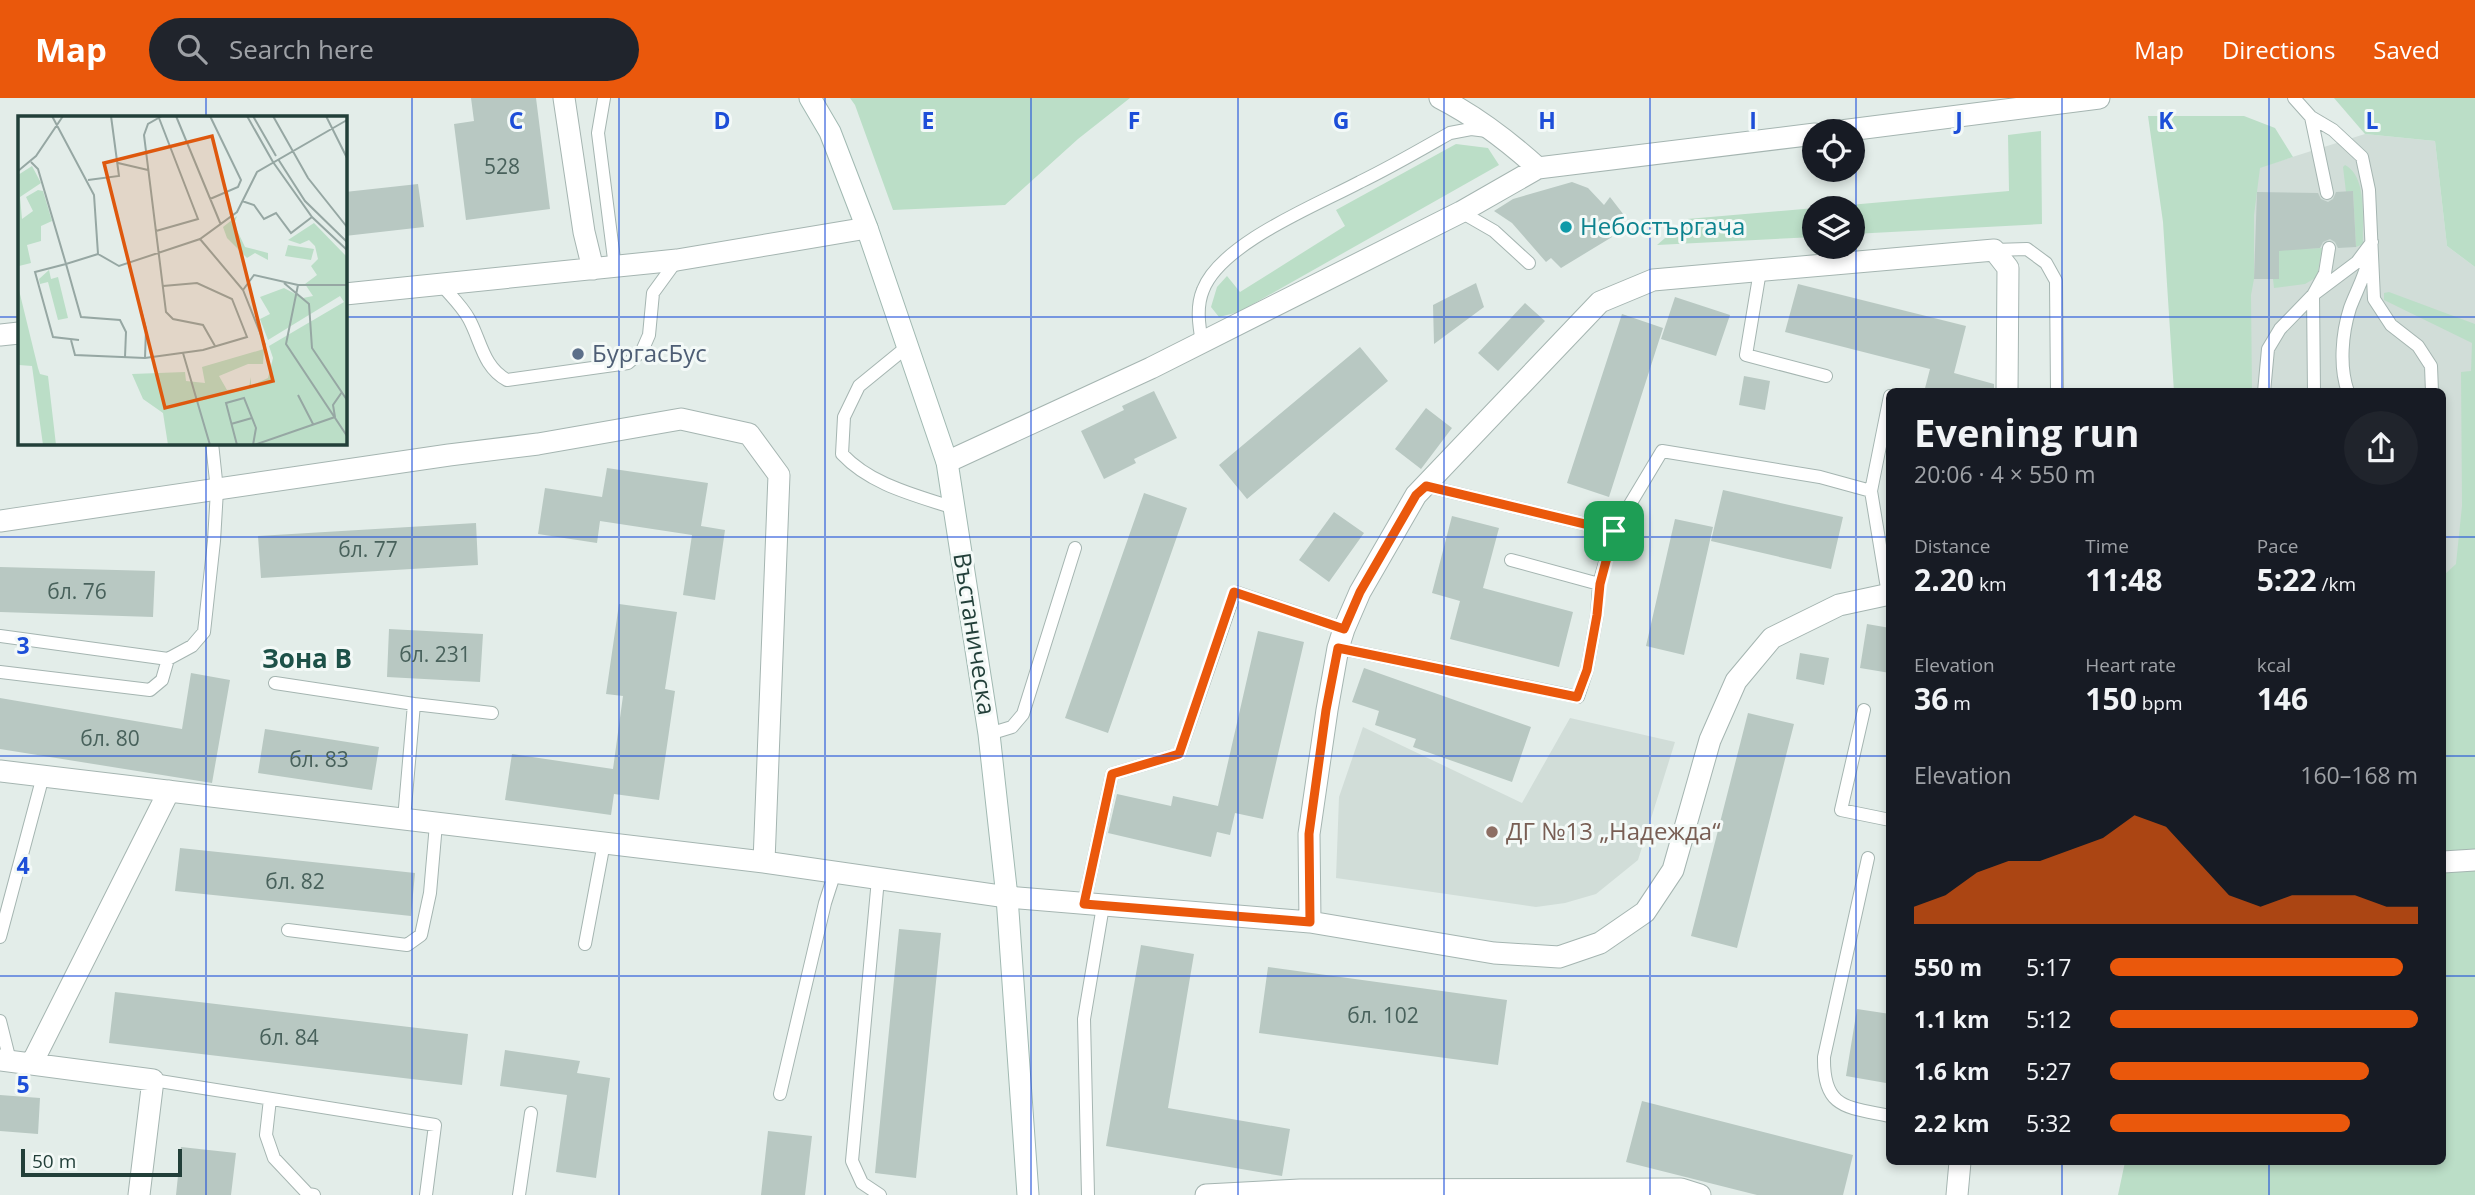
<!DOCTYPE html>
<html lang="en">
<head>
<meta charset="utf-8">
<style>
	:root { --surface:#171b24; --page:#20242c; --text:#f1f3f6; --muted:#9ea1a6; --accent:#ea580c }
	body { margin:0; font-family:"Open Sans",sans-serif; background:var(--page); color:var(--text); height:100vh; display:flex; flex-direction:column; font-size:26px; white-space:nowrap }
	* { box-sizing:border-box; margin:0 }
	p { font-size:23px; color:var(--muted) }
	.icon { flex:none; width:38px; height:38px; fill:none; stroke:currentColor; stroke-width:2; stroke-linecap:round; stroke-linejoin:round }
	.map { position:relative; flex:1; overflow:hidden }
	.side { position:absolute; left:1886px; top:290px; width:560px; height:777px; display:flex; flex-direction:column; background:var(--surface); border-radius:10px; box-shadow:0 4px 10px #0003 }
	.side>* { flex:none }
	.buttons { position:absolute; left:1802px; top:21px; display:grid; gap:14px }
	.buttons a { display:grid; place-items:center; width:63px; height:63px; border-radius:50%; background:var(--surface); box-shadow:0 4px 10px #0003; font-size:35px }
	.scale { position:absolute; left:21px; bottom:18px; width:161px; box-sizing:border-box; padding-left:7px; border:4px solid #223f39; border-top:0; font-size:19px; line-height:24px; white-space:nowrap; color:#223f39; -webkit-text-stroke:5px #f3f9f7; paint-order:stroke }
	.pin { position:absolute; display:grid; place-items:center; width:60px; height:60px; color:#fff; margin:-30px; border-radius:14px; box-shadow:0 4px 10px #0006 }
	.round { display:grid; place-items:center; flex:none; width:74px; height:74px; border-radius:37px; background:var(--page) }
	.headline { display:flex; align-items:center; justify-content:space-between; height:119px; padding:0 28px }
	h1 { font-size:38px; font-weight:700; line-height:52px }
	.figures { display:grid; grid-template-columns:repeat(3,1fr); gap:10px; height:119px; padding:7px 28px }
	.figures div { display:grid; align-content:center }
	.figures b { font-size:30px; font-weight:700 }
	.figures small { font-size:19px; font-weight:400 }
	.figures p { font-size:19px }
	.chart { height:196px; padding:14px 28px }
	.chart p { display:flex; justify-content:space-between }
	.chart svg { width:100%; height:126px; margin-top:7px; fill:var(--accent); opacity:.7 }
	ul { padding:0 28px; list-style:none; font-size:23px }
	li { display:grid; grid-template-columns:112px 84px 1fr; align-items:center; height:52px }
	li i { height:18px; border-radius:9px; background:var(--accent) }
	header { display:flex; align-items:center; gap:42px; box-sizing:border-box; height:98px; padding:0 35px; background:var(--accent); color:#fff }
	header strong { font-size:33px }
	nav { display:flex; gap:38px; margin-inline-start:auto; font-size:24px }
	.search { width:490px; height:63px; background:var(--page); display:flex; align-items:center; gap:18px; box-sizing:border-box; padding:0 24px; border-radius:38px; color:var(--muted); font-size:26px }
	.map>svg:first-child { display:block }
	.built { fill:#d1ddd8 }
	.green { fill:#bbdec7 }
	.building { fill:#b8c8c2 }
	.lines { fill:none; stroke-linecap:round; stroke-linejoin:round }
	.lane-casing { stroke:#a5b5b1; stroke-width:14 }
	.street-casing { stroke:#a5b5b1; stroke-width:23 }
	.secondary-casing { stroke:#a1b9b2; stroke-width:23 }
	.lane { stroke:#fff; stroke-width:12 }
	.street { stroke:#fff; stroke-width:21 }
	.secondary { stroke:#fff; stroke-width:21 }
	.route-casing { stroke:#fff; stroke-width:14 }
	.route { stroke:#ea580c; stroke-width:9 }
	.grid { fill:none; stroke:#1d4ed8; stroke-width:2; stroke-opacity:0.55 }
	.culture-dot { fill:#0f9aa8; stroke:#f3f9f7; stroke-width:2.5 }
	.service-dot { fill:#5c6f8a; stroke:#f3f9f7; stroke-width:2.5 }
	.education-dot { fill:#8d6e63; stroke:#f3f9f7; stroke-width:2.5 }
	.labels { text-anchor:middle; stroke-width:6; stroke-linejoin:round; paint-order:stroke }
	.number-label { font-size:21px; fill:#48615b }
	.culture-label { font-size:24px; fill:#0d838f; stroke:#f3f9f7; text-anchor:start }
	.service-label { font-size:24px; fill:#4e5e75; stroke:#f3f9f7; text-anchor:start }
	.street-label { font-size:24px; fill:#223f39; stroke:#f3f9f7 }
	.education-label { font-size:24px; fill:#785e54; stroke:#f3f9f7; text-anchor:start }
	.neighbourhood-label { font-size:26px; font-weight:bold; fill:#1d5148; stroke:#f3f9f7 }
	.inset-road { fill:none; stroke:#96a7a3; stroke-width:2 }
	.view { fill:#de580e; fill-opacity:0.15; stroke:#de580e; stroke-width:3.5 }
	.inset-edge { fill:none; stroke:#223f39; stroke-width:3.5 }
	.grid-label { font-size:23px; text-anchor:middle; font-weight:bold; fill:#1d4ed8; stroke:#f3f9f7; stroke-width:6; stroke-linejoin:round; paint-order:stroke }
</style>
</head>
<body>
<header>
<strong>Map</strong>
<div class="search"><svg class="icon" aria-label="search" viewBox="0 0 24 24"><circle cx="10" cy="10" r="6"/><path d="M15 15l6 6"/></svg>Search here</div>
<nav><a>Map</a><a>Directions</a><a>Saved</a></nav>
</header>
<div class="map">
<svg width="2475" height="1097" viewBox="0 0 2475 1097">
	<rect width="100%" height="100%" fill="#e3ede9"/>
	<path class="built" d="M2365,36L2435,43L2447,148L2475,169V453L2443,502V294H2237L2242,75Z
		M1570,620L1675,644L1638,762L1596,796L1565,805L1536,809L1336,780L1339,699L1363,629L1522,705Z"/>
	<path class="green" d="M850,0H1130L1078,41L1005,107L893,112L855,7Z
		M2334,0H2475V169L2447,148L2435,43L2365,36Z
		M2148,18H2244L2275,30L2293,59L2260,70L2254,117V181L2251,197L2252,294H2174L2163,124Z
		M2041,33L2042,126L1853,136V110H1815L2009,93L2008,37Z
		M1456,46L1488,50L1499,67L1239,214L1219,219L1211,209L1217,189L1227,178L1240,194L1345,128L1336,112Z
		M2345,67C2368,79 2362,123 2363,146L2356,149L2353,93L2346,94L2343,69Z
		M1815,110V139L1657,147L1687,121Z
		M2279,117L2299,151L2322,150L2317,179L2305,186L2274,190L2273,181H2279Z
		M2389,194L2475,226V1097H2118L2125,1064H2443V478L2456,466L2462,408L2461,274L2471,273L2472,245L2384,202V195Z"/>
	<path class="building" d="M471,0H536L550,111L466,122L454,26L474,23Z
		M1572,84L1588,90L1604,107L1610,99L1627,121L1610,133L1612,139L1561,170L1551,160L1546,164L1512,125L1494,113L1513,101Z
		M418,86L424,129L345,138V94Z
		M2353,93L2356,149L2338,150L2335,144L2330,141L2323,144L2320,150L2279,153V181H2254L2257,94L2318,95L2321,101L2328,104L2333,101L2336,94Z
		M1476,185L1484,209L1434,246L1433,207Z
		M1798,186L1966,228L1954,275L1994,286V294H1924L1930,271L1785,234Z
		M1675,199L1730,217L1716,258L1661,241Z
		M1525,205L1545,223L1498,273L1478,255Z
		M1622,216L1663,230L1609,399L1567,385Z
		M1360,249L1388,283L1247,401L1219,367Z
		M1744,278L1770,283L1765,312L1739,307Z
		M1154,293L1177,340L1134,361L1136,365L1104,381L1081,333L1124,312L1122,308Z
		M1426,310L1452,330L1421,371L1395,351Z
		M607,370L708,385L701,428L725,432L715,502L683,497L692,437L600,423L597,445L538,436L545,390L602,399Z
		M1723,392L1843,419L1831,471L1711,443Z
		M1144,395L1187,410L1108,635L1065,620Z
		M1334,414L1364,435L1329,484L1299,462Z
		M1452,418L1499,430L1483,490L1573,514L1559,569L1450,541L1460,503L1432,495Z
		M1675,421L1713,429L1684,557L1646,548Z
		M476,425L478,467L261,480L258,438Z
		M0,469L155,473L153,519L0,514Z
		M619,506L677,514L665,591L675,593L659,702L614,696L611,717L505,702L512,656L613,671L623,598L606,596Z
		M1867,526L1890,530V575L1860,570Z
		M389,531L483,536L480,584L387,579Z
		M1258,533L1304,544L1263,721L1235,715L1230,737L1217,734L1211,759L1108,735L1117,696L1171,708L1173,698L1218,708Z
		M1800,555L1829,560L1824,587L1796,581Z
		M1364,570L1531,629L1512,684L1413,649L1416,641L1375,627L1379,613L1352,604Z
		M191,575L230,582L212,685L0,651V600L182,631Z
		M1748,615L1794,626L1737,850L1691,838Z
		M265,631L379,649L372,692L258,675Z
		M180,750L415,775L411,818L175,793Z
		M899,831L941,835L916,1080L875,1075Z
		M1141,847L1194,856L1168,1010L1290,1031L1282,1078L1106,1048Z
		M1268,869L1507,902L1498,967L1259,935Z
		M115,894L468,936L462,987L109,945Z
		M1857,911L1890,916V960L1886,985L1846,978Z
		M505,952L580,963L577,975L610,980L596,1080L556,1074L567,997L500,988Z
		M0,997L40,1000L38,1036L0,1033Z
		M1642,1003L1853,1057L1843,1097H1757L1626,1064Z
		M768,1033L812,1038L805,1097H761Z
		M181,1049L236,1055L231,1097H176Z"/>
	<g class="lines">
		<defs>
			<path id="lane" d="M604,0L598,35L615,169
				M2294,0L2311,19L2327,95
				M2311,19L2333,32L2362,59L2369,92L2374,201L2391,227L2418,248L2431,268L2432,294
				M1461,114L1494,133L1529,165
				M1994,152L2027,151L2046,165L2056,183L2057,294
				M1760,173L1746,257L1826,278
				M440,185C450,197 462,208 469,221C481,243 483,269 507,282L628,265L642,253L649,237L653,195L677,162
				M1202,245C1199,227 1196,209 1203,192C1221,145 1317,107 1360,84C1391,69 1420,52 1450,35L1471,31L1487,33
				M908,248L859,288L844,319L842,356C871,387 915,397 954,410
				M2264,294L2268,251L2280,231L2313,197L2325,175L2329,150
				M2314,294L2313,197L2357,164L2372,144
				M2348,294C2339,269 2342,235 2350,210C2356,194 2364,180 2368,163
				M1426,388L1614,433L1662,353L1820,379L1871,393
				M1511,462L1599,486
				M1888,496L1871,393L1890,298
				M0,538L168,561L192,548L204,534L214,443L217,392L212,345
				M1338,550L1578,599L1587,572L1597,517L1599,486L1614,433
				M0,574L150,592L162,582L168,561
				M275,585L414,606L404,721
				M414,606L492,615
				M1864,612L1841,712L1890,722
				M989,636L1012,629L1023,616L1075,450
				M1868,760L1824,959C1823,1011 1847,1009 1890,1018
				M878,781L852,1063L862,1085L880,1097
				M1084,806L1112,676L1179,656L1235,494L1344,531
				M288,832L407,847L421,837L430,795L436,726
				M0,839L43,678
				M585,846L604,745
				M0,923L10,963
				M153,982L435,1027L426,1097
				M780,996L825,805L835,774
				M270,1001L266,1037L274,1060L308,1096L314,1097
				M519,1097L531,1015
				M1088,1097L1084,921L1103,808"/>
			<path id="street" d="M564,0L584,134L593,171
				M1440,0C1477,19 1507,42 1538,70
				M1841,33L2099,0
				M345,196L677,162L867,130
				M0,237L19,235
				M947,364L1151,270L1461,114L1538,70L1815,36
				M0,423L449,357L538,346L681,321L749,336L779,377L764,764
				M0,673L764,764L1007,799L1310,824L1494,855L1559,859L1600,845L1645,814L1673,772L1710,642L1736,583L1772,540L1839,507L1890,496
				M2443,764L2475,762
				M1310,824L1309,736L1327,612L1338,550L1344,531L1360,494L1416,397L1600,204L1653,182L1994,152L2008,170L2007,294
				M0,962L153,982L139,1097
				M32,965L169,693
				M1206,1097L1300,1092L1681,1091L1700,1097
				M1957,1097L1960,1064"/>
			<path id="secondary" d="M810,0L830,34L867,130L947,364L989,636L1007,799L1028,1097"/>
		</defs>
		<use href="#lane" class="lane-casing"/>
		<use href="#street" class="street-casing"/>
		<use href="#secondary" class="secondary-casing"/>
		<use href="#lane" class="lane"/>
		<use href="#street" class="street"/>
		<use href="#secondary" class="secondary"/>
	</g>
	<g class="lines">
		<defs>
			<path id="route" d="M1426,388L1614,433L1600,486L1597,517L1587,572L1577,599L1338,550L1326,612L1309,736L1310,824L1084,806L1112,676L1179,656L1234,494L1344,531L1360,494L1416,397Z"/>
		</defs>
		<use href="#route" class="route-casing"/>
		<use href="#route" class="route"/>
	</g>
	<path class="grid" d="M206,0V19M412,0V1097M619,0V1097M825,0V1097M1031,0V1097M1238,0V1097M1444,0V1097M1650,0V1097M1856,0V1097M2062,0V294M2269,0V294M0,219H19M345,219H2475M206,345V1097M0,439H1890M2443,439H2475M0,658H1890M2443,658H2475M0,878H1890M2443,878H2475M2062,1064V1097M2269,1064V1097"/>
	<circle class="culture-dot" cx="1566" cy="129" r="7"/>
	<circle class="service-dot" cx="578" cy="256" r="7"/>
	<circle class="education-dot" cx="1492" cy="734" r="7"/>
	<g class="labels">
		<g class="number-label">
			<text x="502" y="76">528</text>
			<text x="368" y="459">бл. 77</text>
			<text x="77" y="501">бл. 76</text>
			<text x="435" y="564">бл. 231</text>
			<text x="110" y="648">бл. 80</text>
			<text x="319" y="669">бл. 83</text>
			<text x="295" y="791">бл. 82</text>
			<text x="1383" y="925">бл. 102</text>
			<text x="289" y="947">бл. 84</text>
		</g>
		<g class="culture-label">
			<text x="1580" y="137">Небостъргача</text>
		</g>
		<g class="service-label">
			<text x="592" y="264">БургасБус</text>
		</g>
		<g class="street-label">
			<text transform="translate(974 536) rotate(81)" y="8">Въстаническа</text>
		</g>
		<g class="education-label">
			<text x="1506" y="742">ДГ №13 „Надежда“</text>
		</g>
		<g class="neighbourhood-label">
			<text x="307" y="570">Зона В</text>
		</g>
	</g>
	<g transform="translate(18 18)">
		<rect width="329" height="329" fill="#e3ede9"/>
		<path d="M14,50L23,67L2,81L4,103L15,95L8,81L20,74L25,75L34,105L23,110V125L9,129L13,147L1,150L0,59ZM219,100L216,108L227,131L250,137V144L237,137L229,142L209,122L205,111ZM296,107L329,141V329H150L145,297L125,283L114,258L167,256L168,265L187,267L184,251L246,233L245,248H230L201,260L209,274L231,271L233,261V270L250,262L255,242L251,230L326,186L322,180L250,224L242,203L252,198L242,181L266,172L285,182L295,180L287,168L299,159L293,150L300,143L297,130L291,124L282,128L270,124ZM270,129L296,133L293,144L267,140ZM31,154L33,163L40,161L50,202L40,204L30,166L22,168L21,163ZM0,170L20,252L22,258L30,260L38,329H25L14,250L1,249Z" fill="#bbdec7"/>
		<path class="inset-road" d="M34,0L76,79L80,138L101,150L182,123L219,96L239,56L329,4M144,0L130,8L126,19L148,196L155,203L185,209L197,230M158,0L203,109M192,0L223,64L220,71L192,83M229,0L255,46M235,0L258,40M255,0L290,62L329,111M308,0L329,42M260,43L287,85L329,126M13,46L20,53L48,148L80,138M255,46L294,101L329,134M100,47L130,54M0,55L18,40L45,0M70,64L101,60L93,0M224,85L236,89L246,103L258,97L273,117L294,101M138,115L180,103L141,2M182,123L225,174L247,229M111,149L128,213L127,242M266,167L291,188L294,232L329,284M280,169L268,228L329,320M225,174L236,159L280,169H329M53,224L57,239L127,242L185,234L229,221L214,183L179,167L145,170M61,224L35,221L17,156L48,148L63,201L102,204L108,216L107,241M165,237L192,329M280,279L295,308M213,308L234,302M219,329L208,287L226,282L238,312L235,329M236,329L317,301L315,289L324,276"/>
		<path class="view" d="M194,20L255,265L147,292L86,47Z"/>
		<rect width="329" height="329" class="inset-edge"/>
	</g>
	<g class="grid-label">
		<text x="516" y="31">C</text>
		<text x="722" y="31">D</text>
		<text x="928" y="31">E</text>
		<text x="1134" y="31">F</text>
		<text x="1341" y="31">G</text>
		<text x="1547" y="31">H</text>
		<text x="1753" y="31">I</text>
		<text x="1959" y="31">J</text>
		<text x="2166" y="31">K</text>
		<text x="2372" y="31">L</text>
		<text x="23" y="556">3</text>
		<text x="23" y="776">4</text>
		<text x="23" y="995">5</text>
	</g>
</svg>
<div class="buttons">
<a><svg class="icon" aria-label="locate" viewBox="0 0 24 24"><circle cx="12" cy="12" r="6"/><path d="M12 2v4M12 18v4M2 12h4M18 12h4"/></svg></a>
<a><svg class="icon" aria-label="layers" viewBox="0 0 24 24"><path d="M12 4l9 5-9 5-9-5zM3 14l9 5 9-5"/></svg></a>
</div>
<div class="scale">50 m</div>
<div class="pin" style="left:1614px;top:433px;background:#1e9e55"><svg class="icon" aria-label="arrive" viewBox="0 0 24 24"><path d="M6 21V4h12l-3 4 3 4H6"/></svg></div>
<section class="side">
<div class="headline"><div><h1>Evening run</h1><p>20:06 · 4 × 550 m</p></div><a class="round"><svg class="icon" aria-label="share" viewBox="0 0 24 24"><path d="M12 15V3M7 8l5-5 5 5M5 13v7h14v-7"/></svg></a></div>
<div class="figures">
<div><p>Distance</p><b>2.20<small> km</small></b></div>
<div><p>Time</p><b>11:48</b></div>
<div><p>Pace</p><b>5:22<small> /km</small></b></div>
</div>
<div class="figures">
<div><p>Elevation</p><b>36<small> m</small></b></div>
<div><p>Heart rate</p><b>150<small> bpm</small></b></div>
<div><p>kcal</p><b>146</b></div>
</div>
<div class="chart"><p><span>Elevation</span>160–168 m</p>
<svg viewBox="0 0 160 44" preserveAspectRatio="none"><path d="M0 44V38L10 34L20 26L30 22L40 22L50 18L60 14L70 6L80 10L90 22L100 34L110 38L120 34L130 34L140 34L150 38L160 38V44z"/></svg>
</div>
<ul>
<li><b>550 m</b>5:17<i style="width:95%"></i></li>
<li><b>1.1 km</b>5:12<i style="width:100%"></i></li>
<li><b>1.6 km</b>5:27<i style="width:84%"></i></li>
<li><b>2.2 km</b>5:32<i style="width:78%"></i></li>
</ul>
</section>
</div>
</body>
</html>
